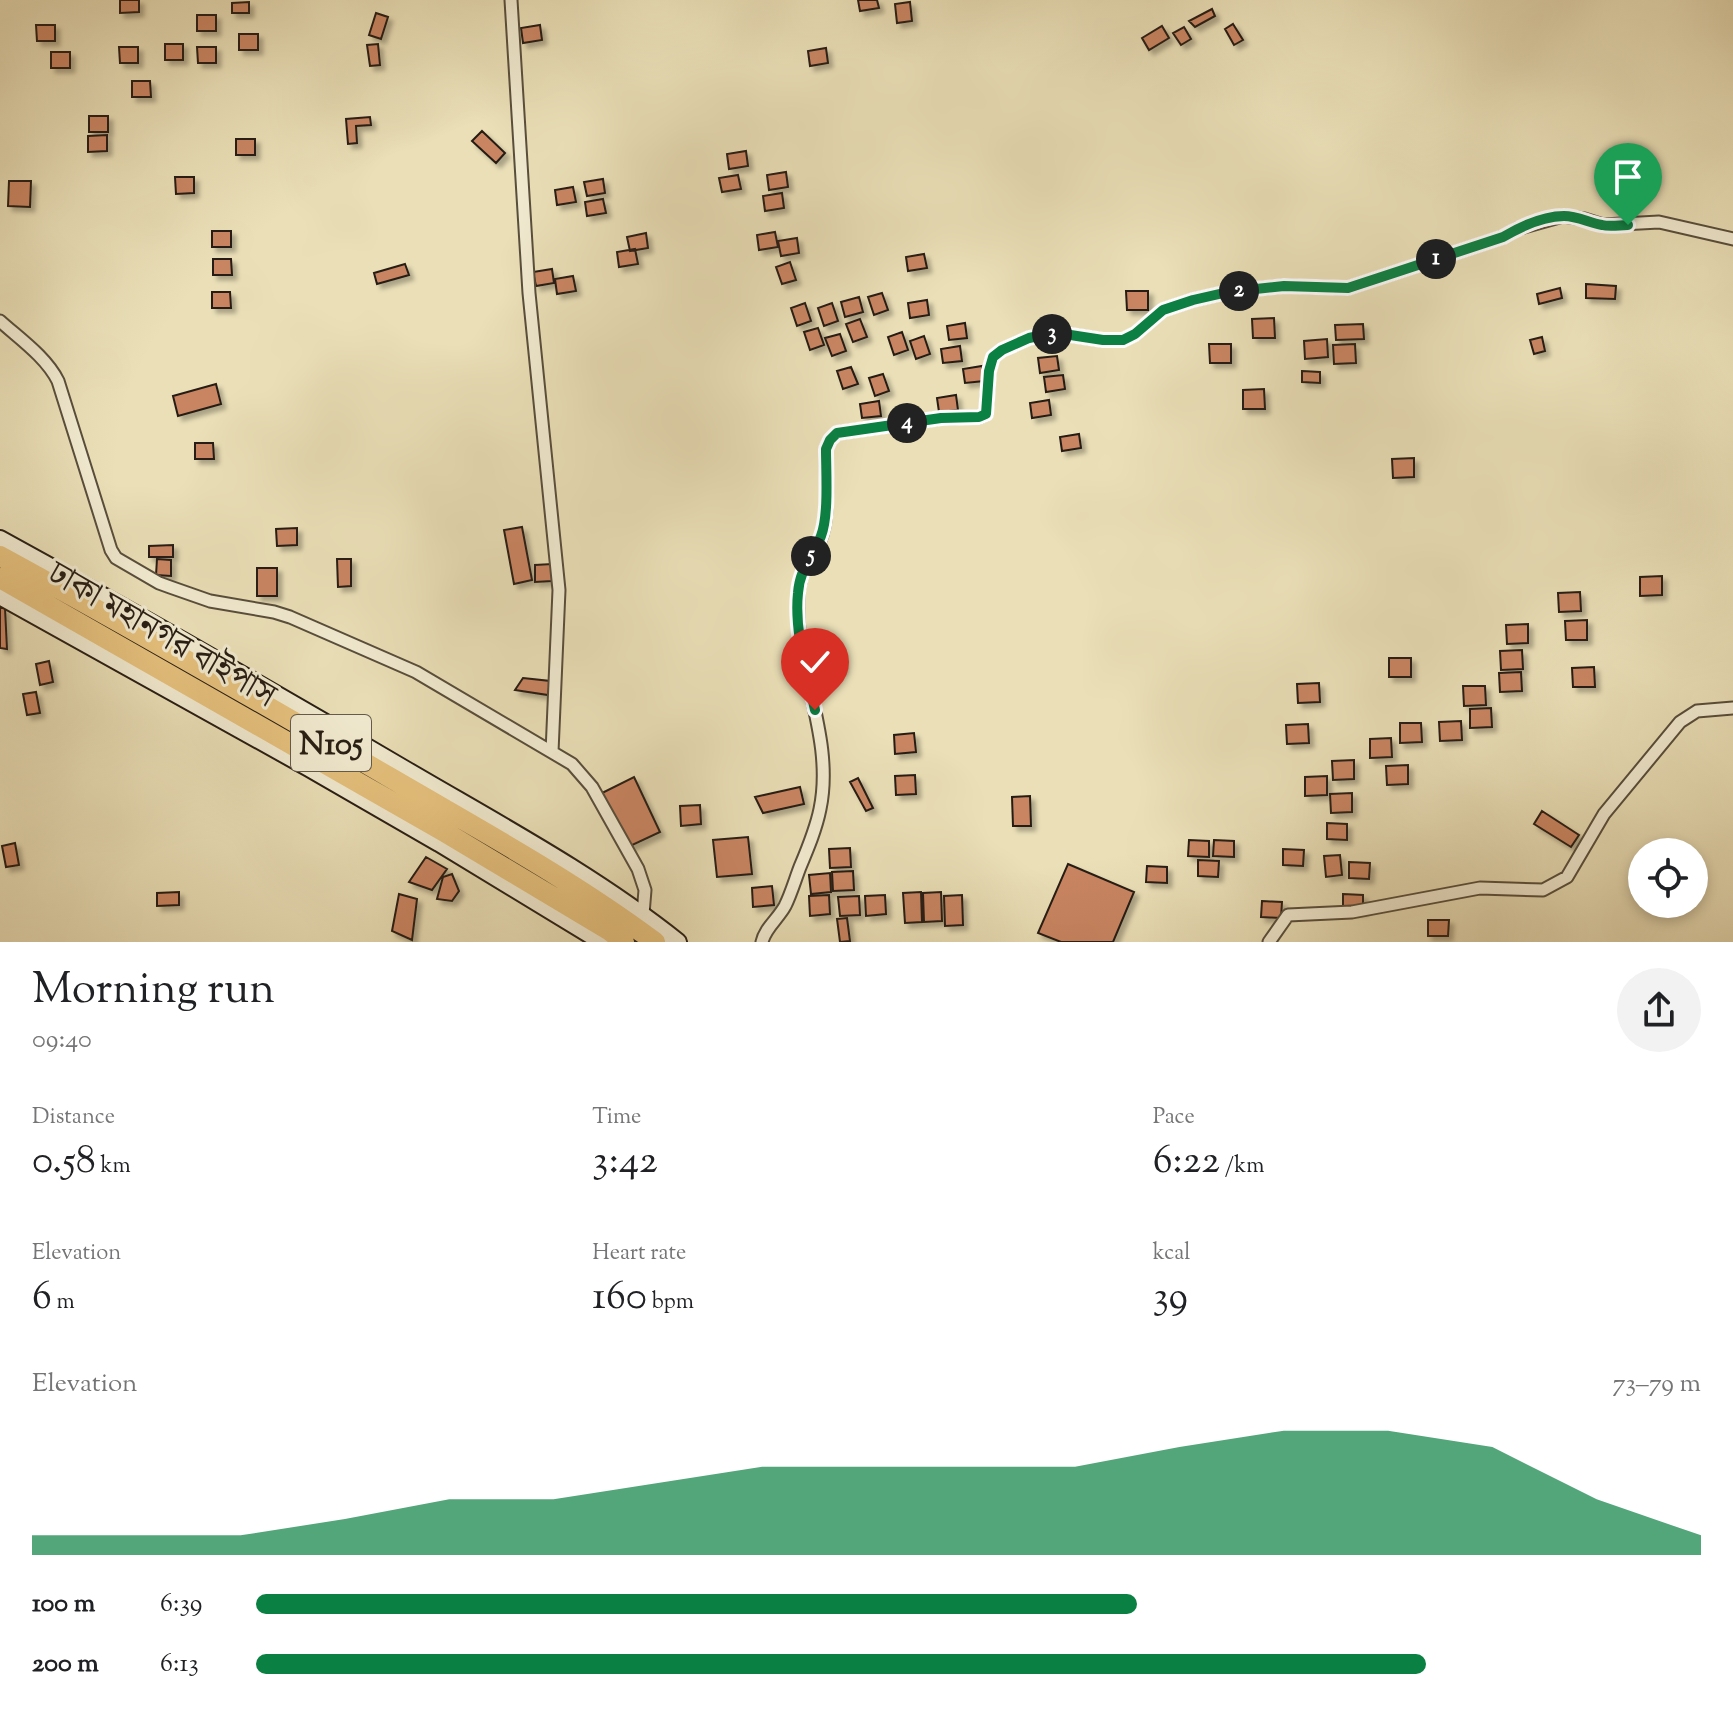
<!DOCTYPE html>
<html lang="en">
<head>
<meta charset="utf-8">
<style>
	:root { --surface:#fff; --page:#f2f2f2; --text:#202124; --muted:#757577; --accent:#0b8043 }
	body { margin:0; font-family:"Sorts Mill Goudy","Noto Serif Bengali",serif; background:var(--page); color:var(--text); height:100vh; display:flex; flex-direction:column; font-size:30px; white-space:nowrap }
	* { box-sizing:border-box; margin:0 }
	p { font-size:26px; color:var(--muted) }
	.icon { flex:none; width:44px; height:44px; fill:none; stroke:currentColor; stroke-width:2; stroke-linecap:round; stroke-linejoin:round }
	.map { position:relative; height:942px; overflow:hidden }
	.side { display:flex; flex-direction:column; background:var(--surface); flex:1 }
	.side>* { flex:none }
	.controls { position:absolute; left:1628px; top:838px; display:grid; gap:16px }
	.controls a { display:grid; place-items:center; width:80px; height:80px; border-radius:50%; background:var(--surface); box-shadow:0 4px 12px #0003; font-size:40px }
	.pin { position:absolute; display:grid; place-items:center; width:68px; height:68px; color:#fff; margin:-82px -34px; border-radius:50% 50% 50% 0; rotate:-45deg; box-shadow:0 0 8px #0007 }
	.pin .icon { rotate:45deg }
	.km { position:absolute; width:40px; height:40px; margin:-20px; border-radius:50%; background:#222; color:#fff; font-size:22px; line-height:40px; text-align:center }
	.round { display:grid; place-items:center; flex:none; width:84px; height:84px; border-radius:42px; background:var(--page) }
	.headline { display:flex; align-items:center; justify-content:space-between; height:136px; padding:0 32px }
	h1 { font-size:44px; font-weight:600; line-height:60px }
	.stats { display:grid; grid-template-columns:repeat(3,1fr); gap:12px; height:136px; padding:8px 32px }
	.stats div { display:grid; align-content:center }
	.stats b { font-size:40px; font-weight:600 }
	.stats small { font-size:22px; font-weight:400 }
	.stats p { font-size:22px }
	.chart { height:224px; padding:16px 32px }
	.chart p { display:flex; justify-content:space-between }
	.chart svg { width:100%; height:144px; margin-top:8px; fill:var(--accent); opacity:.7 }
	ul { padding:0 32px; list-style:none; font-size:26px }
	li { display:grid; grid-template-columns:128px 96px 1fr; align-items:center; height:60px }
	li i { height:20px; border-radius:10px; background:var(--accent) }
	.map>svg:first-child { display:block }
	.building { fill:#c98562; stroke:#271d13; stroke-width:2; filter:url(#shadow) }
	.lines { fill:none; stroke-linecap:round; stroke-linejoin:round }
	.street-casing { stroke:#584e3c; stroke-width:15 }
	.secondary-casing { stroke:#271d13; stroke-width:20 }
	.highway-casing { stroke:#271d13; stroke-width:24 }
	.street { stroke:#f1ead0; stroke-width:11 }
	.secondary { stroke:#f1ead0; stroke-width:16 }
	.highway { stroke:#e5c07c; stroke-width:20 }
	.route-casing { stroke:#fff; stroke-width:16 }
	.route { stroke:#0b8043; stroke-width:10 }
	.labels { text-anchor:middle; stroke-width:6; stroke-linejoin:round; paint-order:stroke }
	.shield { fill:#f1ead0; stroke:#645a4c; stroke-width:2 }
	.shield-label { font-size:32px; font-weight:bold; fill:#271d13 }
	.street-label { font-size:34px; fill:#271d13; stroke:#f1ead0 }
</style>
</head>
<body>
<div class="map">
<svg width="1733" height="942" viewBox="0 0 1733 942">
	<defs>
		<filter id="shadow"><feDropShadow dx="4.5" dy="4.5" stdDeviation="2" flood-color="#0004"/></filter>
	</defs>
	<rect width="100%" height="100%" fill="#eadfb7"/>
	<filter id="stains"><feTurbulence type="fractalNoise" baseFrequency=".0025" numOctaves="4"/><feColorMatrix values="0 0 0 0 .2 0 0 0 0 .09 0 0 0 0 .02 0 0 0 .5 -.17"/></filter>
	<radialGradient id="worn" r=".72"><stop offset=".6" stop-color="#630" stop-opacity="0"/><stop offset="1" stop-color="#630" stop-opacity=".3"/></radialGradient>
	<path class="building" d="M120,0H139V12L120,13Z
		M858,0H877L879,8L860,11Z
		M249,2V13H232V3Z
		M910,2L912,21L897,23L895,4Z
		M1212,9L1215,16L1195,27L1189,21Z
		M376,13L388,17L381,39L369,35Z
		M197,15H216V31H197Z
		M1233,24L1243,40L1234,45L1225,29Z
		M36,25H55V41H37Z
		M540,25L542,40L523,43L521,28Z
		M1162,26L1169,38L1149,50L1142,38Z
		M1184,27L1191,39L1181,45L1173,33Z
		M239,34H258V50H239Z
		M165,44H183V60H165Z
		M378,44L380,65L370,66L367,45Z
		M119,47H138V63H120Z
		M197,47H216V63H198Z
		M826,48L828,63L810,66L808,51Z
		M51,52H70V68H51Z
		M132,81H150L151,97H132Z
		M89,116H108V132H89Z
		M370,117L371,125L356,126L357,143L348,144L346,119Z
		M482,131L505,153L496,163L472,141Z
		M107,135V151L88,152V136Z
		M236,139H255V155H236Z
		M746,151L748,166L729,169L727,154Z
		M786,172L788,187L769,190L767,175Z
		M738,175L741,189L722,192L719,178Z
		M175,177H194V193L176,194Z
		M603,179L605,193L587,196L584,182Z
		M9,181H31L30,207L8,206Z
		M573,187L576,202L557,205L555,190Z
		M782,193L784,208L765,211L763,196Z
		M603,199L606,213L587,216L585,202Z
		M212,231H231V247H212Z
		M775,232L778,247L759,250L757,235Z
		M646,233L648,248L630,251L627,237Z
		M797,238L799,253L781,256L778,241Z
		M635,249L638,264L619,267L617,252Z
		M924,254L927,268L908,271L906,257Z
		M213,259H231L232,275H213Z
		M790,262L796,280L782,284L776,267Z
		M405,264L409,275L377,284L374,273Z
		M552,269L554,283L536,286L533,272Z
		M573,276L576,291L557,294L555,279Z
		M1586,284L1616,286L1615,299L1586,298Z
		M1560,288L1562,298L1539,304L1537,294Z
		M1126,291H1148V310H1127Z
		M212,292H230L231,308H212Z
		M882,293L888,310L874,315L868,297Z
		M859,297L863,312L845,317L841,302Z
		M927,300L929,315L910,318L908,303Z
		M805,303L811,321L797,326L791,308Z
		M832,303L838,321L824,326L818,308Z
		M1274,318L1275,338H1253L1252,319Z
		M860,319L867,337L853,342L846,324Z
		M965,323L967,338L949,340L947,326Z
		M1363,324L1364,339L1336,340L1335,325Z
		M818,328L824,345L810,350L804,332Z
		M902,332L908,350L894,355L888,337Z
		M840,334L846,351L832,356L825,338Z
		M924,336L930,354L916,359L910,341Z
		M1542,337L1545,351L1534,354L1530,340Z
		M1327,339L1328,357L1305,359L1304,341Z
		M1209,344H1231V363H1210Z
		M1355,344L1356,363L1334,364L1333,345Z
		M960,346L962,361L943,363L941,349Z
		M1057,356L1059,370L1040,373L1038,358Z
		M982,366L984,381L965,383L963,369Z
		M851,367L858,384L843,389L837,371Z
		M1302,371L1320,372V383L1302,382Z
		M883,374L889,391L875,396L869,378Z
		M1063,375L1065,389L1046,392L1044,377Z
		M216,384L221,404L178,416L173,396Z
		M1264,389L1265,409H1243V390Z
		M956,395L958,410L939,412L937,398Z
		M1049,400L1051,415L1032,418L1030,403Z
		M879,401L881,416L862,418L860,404Z
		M1079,434L1081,448L1062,451L1060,437Z
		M195,443H213L214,459H195Z
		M1414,458V477L1393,478L1392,459Z
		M522,527L532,580L514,584L504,530Z
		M297,528V545L277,546L276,529Z
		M173,545V557H149V546Z
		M157,559L171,560V576L156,575Z
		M337,559H351V586L338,587Z
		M552,564V581L535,582V565Z
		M257,568H277V596H257Z
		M1662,576V595L1640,596V577Z
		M1580,592L1581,611L1559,612L1558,593Z
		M0,608H5L7,649L0,648Z
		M1587,620V640H1566L1565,621Z
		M1528,624V643L1507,644L1506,625Z
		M1522,650L1523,669L1501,670L1500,651Z
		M841,653L842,669L810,670V654Z
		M1389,658H1411V677H1389Z
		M49,661L53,682L40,685L36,664Z
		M1594,667L1595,687H1573L1572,668Z
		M1521,672L1522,691L1500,692L1499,673Z
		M523,678L550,681L548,695L515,690Z
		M1319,683L1320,702L1298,703L1297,684Z
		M1463,686H1485L1486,705L1464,706Z
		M36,692L40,713L27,715L23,694Z
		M1491,708L1492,727L1470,728V709Z
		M1461,721L1462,740L1440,741L1439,722Z
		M1400,723H1421L1422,742L1400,743Z
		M1308,724L1309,743L1287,744L1286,725Z
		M914,733L916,752L895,754L894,735Z
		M1391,738L1392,757L1370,758V739Z
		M1354,760V779L1333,780L1332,761Z
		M1408,765V784L1387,785L1386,766Z
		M915,775L916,794L896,795L895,776Z
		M1327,776V795L1305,796V777Z
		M634,777L660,832L628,847L602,793Z
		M858,778L873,808L866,811L850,782Z
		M800,787L804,804L763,813L755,797Z
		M1352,793V812L1331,813L1330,794Z
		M1030,796L1031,826H1013L1012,797Z
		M700,805L701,824L681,826L680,806Z
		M1542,811L1579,835L1571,847L1534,824Z
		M1327,823L1347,824V840L1327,839Z
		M748,837L752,874L717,877L713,840Z
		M1189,840L1209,841V857L1188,856Z
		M1214,840L1234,841V857L1213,856Z
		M15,843L19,865L6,867L2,846Z
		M850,848L851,867L830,868L829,849Z
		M1283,849L1304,850L1303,866L1283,865Z
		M1340,855L1342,875L1326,877L1324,856Z
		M426,857L447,869L432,890L409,882Z
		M1198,860L1219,861L1218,877L1198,876Z
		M1349,862L1370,863L1369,879L1349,878Z
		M1068,864L1134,892L1113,942H1061L1038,933Z
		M1147,866L1167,867V883L1146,882Z
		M853,871L854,890L833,891L832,872Z
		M830,873L831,892L811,894L809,875Z
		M452,874L459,891L452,901L437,899L443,877Z
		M772,886L774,905L753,907L752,888Z
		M179,892V905L157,906V893Z
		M921,892L922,922L905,923L903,893Z
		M941,892L942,921L924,922L923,893Z
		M399,894L417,899L412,940L392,931Z
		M1343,894L1363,895V911L1343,910Z
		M829,895L830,914L810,916L809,896Z
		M885,895L886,914L866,916L865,896Z
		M962,895L963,925L945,926L944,896Z
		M859,896L860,915L840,916L838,897Z
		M1262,901L1282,902L1281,918L1261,917Z
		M847,918L850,941L840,942L837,919Z
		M1428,920H1449L1448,936H1428Z"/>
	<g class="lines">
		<defs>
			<path id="street" d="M511,0L529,293L559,590L552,752
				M0,321C20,339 46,357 58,381L111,550L116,558L159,583L170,587L210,601L274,612L290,617L416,672L572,764L592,787L638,869L645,890L643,914
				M762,942C765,928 778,919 785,906C791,894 795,880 800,867C808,848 816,829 820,809C835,737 794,668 798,597C799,567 814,559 822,535C829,513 826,473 826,449L830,440L837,433L941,418L979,417L986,414L989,371L993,357L1002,350L1029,338L1048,334H1064L1103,340H1123L1135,334L1163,310L1193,300L1228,292L1284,286L1348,288L1503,237L1517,229L1563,216L1584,219L1603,225L1659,222L1733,239
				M1269,942L1288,915L1352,912L1480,888L1543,890L1567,877L1604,814L1680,722L1697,711L1733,708"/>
			<path id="secondary" d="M0,539C137,614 272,691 406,770C498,824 594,875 678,942
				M0,596L309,768L439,843L602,942"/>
			<path id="highway" d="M0,556C132,628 262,703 391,778C480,830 572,880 655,942
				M0,578L443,831L610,931L624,942"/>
		</defs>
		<use href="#street" class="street-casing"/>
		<use href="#secondary" class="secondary-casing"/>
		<use href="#highway" class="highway-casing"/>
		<use href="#street" class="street"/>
		<use href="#secondary" class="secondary"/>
		<use href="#highway" class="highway"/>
	</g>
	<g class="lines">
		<defs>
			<path id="route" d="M815,710C807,672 794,632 798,593C800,567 813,558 821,536C829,515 826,473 826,449L830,440L837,433L941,418L979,417L986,414L989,371L993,357L1002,350L1029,338L1048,334H1064L1103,340H1123L1135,334L1163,310L1193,300L1228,292L1284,286L1348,288L1503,237C1520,227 1544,216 1564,216C1578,216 1589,223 1602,225C1610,227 1620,225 1628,225"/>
		</defs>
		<use href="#route" class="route-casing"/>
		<use href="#route" class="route"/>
	</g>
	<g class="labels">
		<rect class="shield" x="291" y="715" width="80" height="56" rx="6"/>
		<g class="shield-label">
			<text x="331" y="754">N105</text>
		</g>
		<g class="street-label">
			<text transform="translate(163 633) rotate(30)" y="12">ঢাকা মহানগর বাইপাস</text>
		</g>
	</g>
	<rect width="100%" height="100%" filter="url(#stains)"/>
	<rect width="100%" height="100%" fill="url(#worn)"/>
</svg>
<div class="controls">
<a><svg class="icon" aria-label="locate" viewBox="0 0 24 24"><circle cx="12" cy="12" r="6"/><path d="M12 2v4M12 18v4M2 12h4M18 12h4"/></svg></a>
</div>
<div class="pin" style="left:1628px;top:225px;background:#1e9e55"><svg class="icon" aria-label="arrive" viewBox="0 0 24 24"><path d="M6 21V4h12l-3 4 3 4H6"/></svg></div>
<div class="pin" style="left:815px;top:710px;background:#d93025"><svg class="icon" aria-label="check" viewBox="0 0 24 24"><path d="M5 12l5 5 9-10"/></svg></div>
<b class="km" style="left:1436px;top:259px">1</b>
<b class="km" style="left:1239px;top:291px">2</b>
<b class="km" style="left:1052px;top:334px">3</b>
<b class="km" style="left:907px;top:423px">4</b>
<b class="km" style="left:811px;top:556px">5</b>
</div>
<section class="side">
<div class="headline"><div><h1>Morning run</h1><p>09:40</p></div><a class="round"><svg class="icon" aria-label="share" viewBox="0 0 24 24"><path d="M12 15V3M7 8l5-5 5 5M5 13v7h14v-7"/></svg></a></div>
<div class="stats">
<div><p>Distance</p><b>0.58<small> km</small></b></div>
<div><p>Time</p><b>3:42</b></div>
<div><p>Pace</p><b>6:22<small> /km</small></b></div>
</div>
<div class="stats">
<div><p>Elevation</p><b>6<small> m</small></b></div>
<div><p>Heart rate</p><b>160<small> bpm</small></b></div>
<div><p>kcal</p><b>39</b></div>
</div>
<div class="chart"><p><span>Elevation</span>73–79 m</p>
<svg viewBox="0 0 160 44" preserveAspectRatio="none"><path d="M0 44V38L10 38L20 38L30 33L40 27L50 27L60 22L70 17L80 17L90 17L100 17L110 11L120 6L130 6L140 11L150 27L160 38V44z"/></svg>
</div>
<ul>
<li><b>100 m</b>6:39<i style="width:61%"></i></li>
<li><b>200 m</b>6:13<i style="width:81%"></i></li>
</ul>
</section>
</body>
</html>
